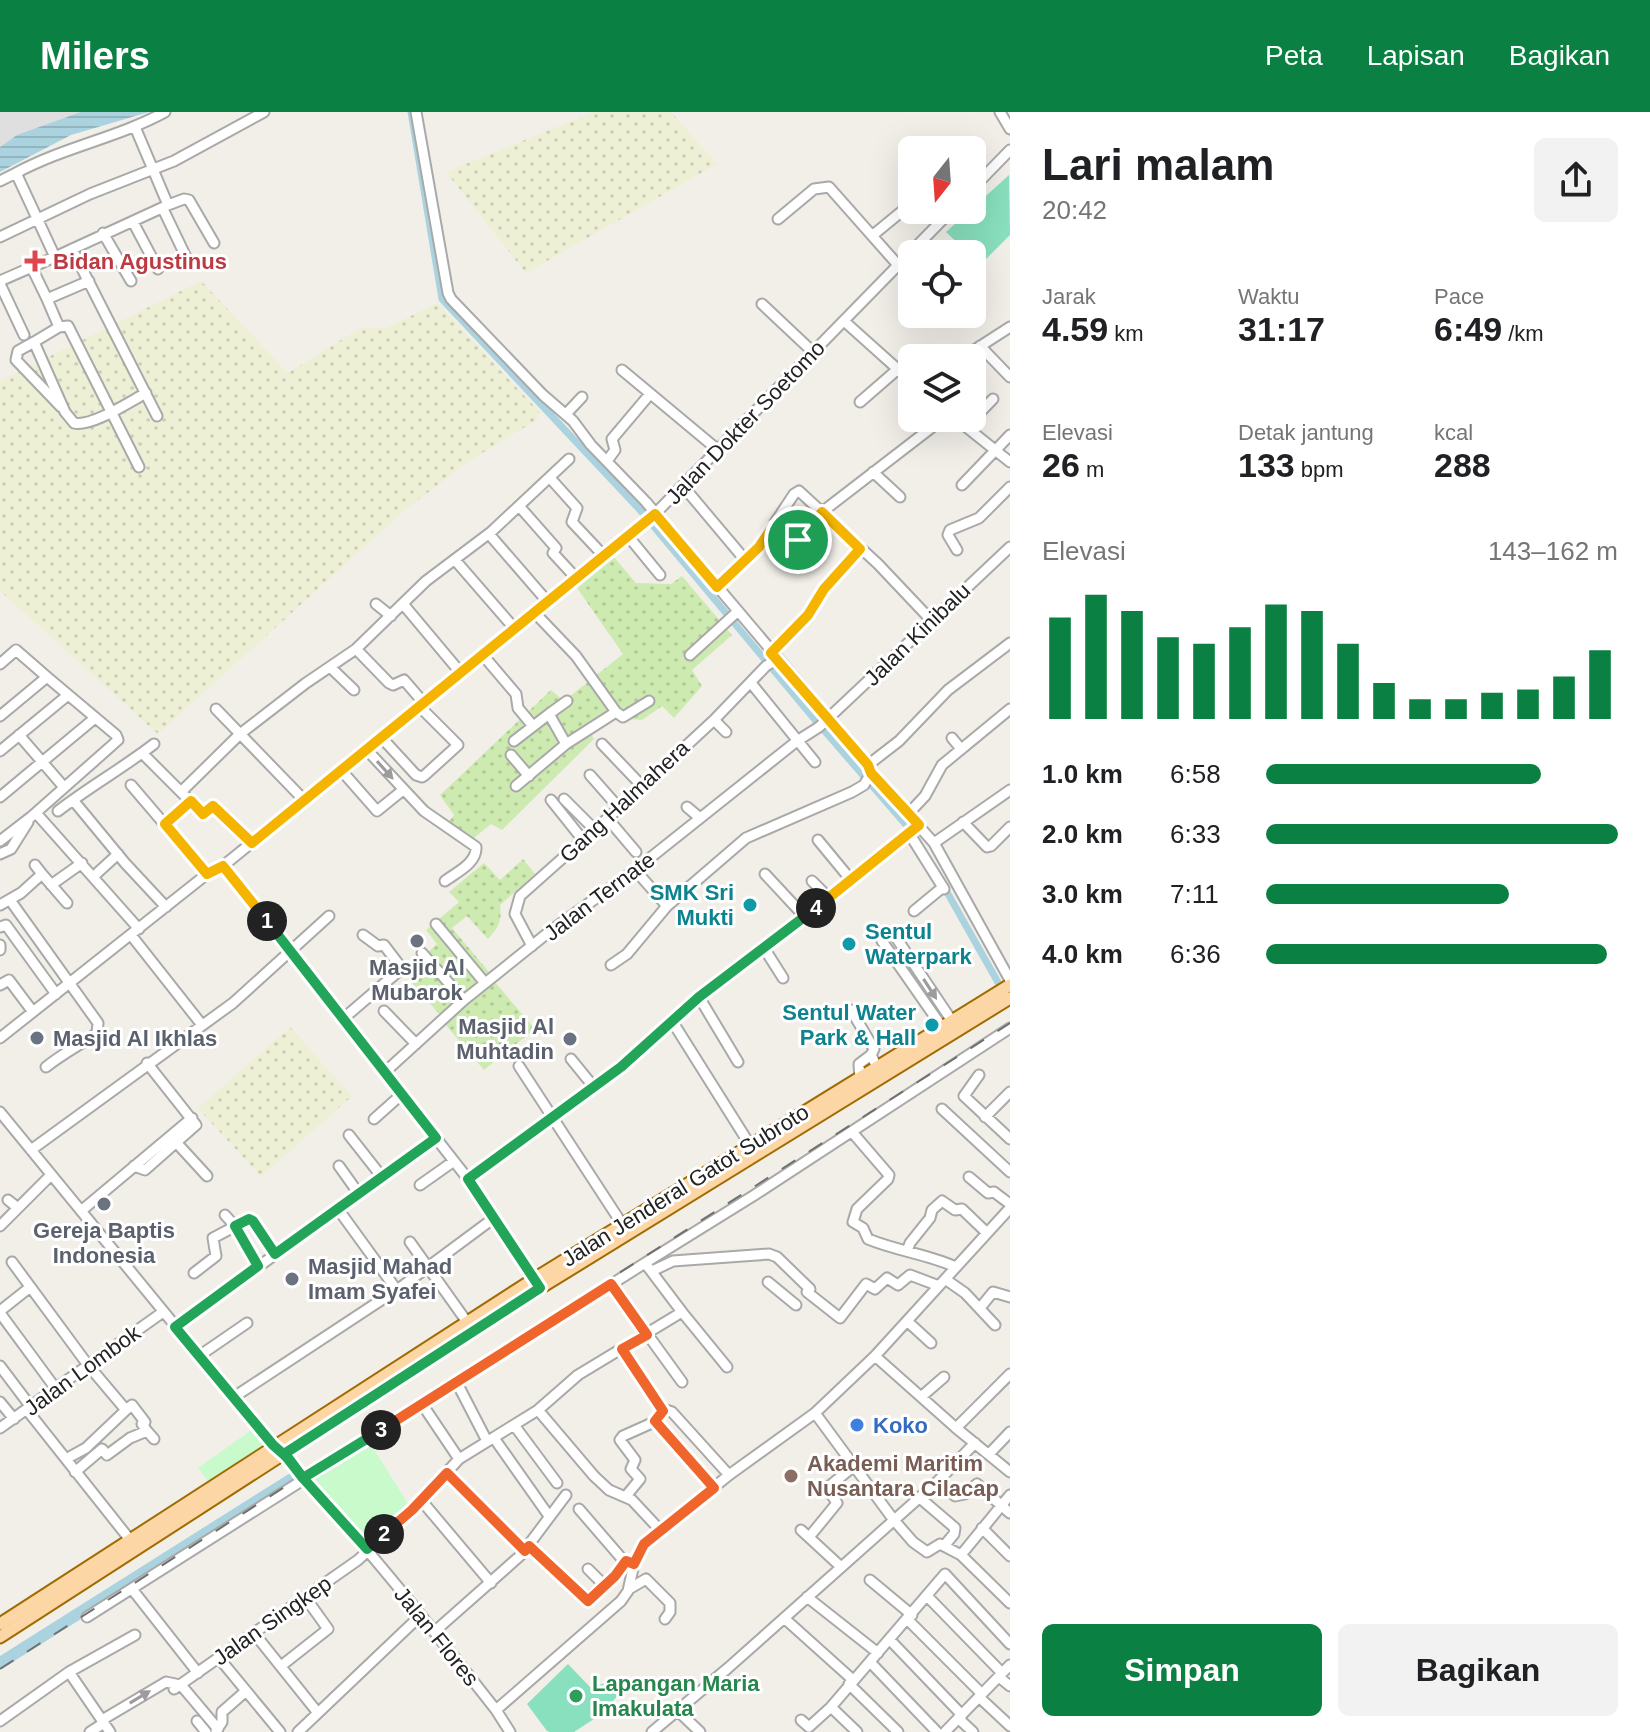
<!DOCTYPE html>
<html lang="id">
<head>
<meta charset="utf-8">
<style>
	:root { --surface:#fff; --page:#f2f2f2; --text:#202124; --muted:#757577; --accent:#0b8043 }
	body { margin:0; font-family:Arial,sans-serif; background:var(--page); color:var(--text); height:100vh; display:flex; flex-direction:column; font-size:30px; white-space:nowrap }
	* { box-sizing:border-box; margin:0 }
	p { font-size:26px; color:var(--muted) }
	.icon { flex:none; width:44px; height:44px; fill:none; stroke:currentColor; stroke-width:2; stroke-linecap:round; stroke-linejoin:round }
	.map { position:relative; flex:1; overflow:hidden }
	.side { display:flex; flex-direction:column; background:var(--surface); width:640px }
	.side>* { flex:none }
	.needle { width:52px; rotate:197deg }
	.fabs { position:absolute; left:898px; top:24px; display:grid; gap:16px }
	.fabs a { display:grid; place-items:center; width:88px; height:88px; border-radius:12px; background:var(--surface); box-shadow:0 8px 32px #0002; font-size:40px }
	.pin { position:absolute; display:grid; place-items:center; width:68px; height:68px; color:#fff; margin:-34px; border:4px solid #fff; border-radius:50%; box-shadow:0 2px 8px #0007 }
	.km { position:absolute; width:40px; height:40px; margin:-20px; border-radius:50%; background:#222; color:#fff; font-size:22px; line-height:40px; text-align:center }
	.round { display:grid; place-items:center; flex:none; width:84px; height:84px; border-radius:12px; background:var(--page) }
	.headline { display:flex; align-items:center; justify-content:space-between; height:136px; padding:0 32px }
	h1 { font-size:44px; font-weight:800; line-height:60px }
	.stats { display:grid; grid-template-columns:repeat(3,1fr); gap:12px; height:136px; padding:8px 32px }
	.stats div { display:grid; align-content:center }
	.stats b { font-size:34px; font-weight:800 }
	.stats small { font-size:22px; font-weight:400 }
	.stats p { font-size:22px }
	.chart { height:224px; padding:16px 32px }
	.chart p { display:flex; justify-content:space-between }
	.chart svg { width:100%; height:144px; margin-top:8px; stroke:var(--accent); stroke-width:6 }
	.cta { display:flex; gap:16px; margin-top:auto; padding:16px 32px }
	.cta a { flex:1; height:92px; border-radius:12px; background:var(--accent); color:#fff; font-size:32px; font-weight:800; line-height:92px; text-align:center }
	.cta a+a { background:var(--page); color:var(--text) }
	ul { padding:0 32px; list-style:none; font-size:26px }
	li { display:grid; grid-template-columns:128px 96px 1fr; align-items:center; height:60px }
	li i { height:20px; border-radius:10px; background:var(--accent) }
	header { display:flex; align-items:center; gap:48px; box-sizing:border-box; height:112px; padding:0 40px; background:var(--accent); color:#fff }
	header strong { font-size:38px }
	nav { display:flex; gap:44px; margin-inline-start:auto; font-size:28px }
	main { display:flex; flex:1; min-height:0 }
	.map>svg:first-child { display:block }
	.residential { fill:#e0dfdf }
	.farmland { fill:url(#farmland-dots) }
	.grass { fill:url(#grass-dots) }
	.park { fill:#c8facc }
	.pitch { fill:#88e0be }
	.water { fill:url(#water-rules) }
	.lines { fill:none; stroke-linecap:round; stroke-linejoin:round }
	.canal { stroke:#aad3df; stroke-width:7 }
	.river { stroke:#aad3df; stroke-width:12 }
	.minor-casing { stroke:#a9a9a9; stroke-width:13 }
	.major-casing { stroke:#a06b00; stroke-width:15 }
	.minor { stroke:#fff; stroke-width:9 }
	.major { stroke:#fcd6a4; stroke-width:11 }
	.rail { stroke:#707070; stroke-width:2; stroke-dasharray:16 16; stroke-linecap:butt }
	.oneway { fill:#9c9c9c }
	.split-1-casing { stroke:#fff; stroke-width:16 }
	.split-2-casing { stroke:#fff; stroke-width:16 }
	.split-3-casing { stroke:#fff; stroke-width:16 }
	.split-4-casing { stroke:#fff; stroke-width:16 }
	.split-5-casing { stroke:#fff; stroke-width:16 }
	.split-1 { stroke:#f5b400; stroke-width:10 }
	.split-2 { stroke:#22a559; stroke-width:10 }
	.split-3 { stroke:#f0652b; stroke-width:10 }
	.split-4 { stroke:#22a559; stroke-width:10 }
	.split-5 { stroke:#f5b400; stroke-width:10 }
	.health-dot { fill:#e0444e; stroke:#fff; stroke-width:3 }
	.culture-dot { fill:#0f9aa8; stroke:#fff; stroke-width:3 }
	.worship-dot { fill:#6b7280; stroke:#fff; stroke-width:3 }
	.shop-dot { fill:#3f7fe0; stroke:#fff; stroke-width:3 }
	.education-dot { fill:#8d6e63; stroke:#fff; stroke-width:3 }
	.leisure-dot { fill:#2e9e5b; stroke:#fff; stroke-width:3 }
	.labels { text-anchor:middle; stroke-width:6; stroke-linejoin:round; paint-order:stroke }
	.health-label { font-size:22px; font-weight:bold; fill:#be3a42; stroke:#fff; text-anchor:start }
	.street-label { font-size:22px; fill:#222; stroke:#fff }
	.culture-label { font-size:22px; font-weight:bold; fill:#0d838f; stroke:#fff; text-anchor:end }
	.worship-label { font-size:22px; font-weight:bold; fill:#5b616d; stroke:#fff }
	.shop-label { font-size:22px; font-weight:bold; fill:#366cbe; stroke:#fff; text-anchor:start }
	.education-label { font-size:22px; font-weight:bold; fill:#785e54; stroke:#fff; text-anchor:start }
	.leisure-label { font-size:22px; font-weight:bold; fill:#27864d; stroke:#fff; text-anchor:start }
</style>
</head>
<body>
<header>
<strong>Milers</strong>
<nav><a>Peta</a><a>Lapisan</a><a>Bagikan</a></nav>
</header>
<main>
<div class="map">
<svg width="1010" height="1620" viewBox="0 0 1010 1620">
	<defs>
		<pattern id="farmland-dots" width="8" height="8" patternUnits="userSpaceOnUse" patternTransform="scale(2)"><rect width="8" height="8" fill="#eef0d5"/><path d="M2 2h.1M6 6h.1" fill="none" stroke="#ccceb7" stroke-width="1.8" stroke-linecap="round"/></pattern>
		<pattern id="grass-dots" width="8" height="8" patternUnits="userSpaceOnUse" patternTransform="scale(2)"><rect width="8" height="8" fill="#cdebb0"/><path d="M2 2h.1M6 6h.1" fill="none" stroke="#b0c997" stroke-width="1.8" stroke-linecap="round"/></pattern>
		<pattern id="water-rules" width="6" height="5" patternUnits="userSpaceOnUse" patternTransform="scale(2)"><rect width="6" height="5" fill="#aad3df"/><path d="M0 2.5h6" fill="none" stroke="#92b5bf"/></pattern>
	</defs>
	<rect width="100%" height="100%" fill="#f2efe9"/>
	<path class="residential" d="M0,0H95L0,43Z"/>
	<path class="farmland" d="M594,0H671L717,52L526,161L446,60Z
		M201,169L288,261L362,215L387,216L437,191L539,299L538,307L469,349L405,398L158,622L0,479V269Z
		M290,915L352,984L261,1065L198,996Z"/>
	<path class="grass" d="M613,444L636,471L671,472L682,464L732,523L692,558L702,574L674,606L662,594L642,608L599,605L587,616L594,627L502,718L491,712L469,730L444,716L454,703L440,683L551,578L564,589L623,542L575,473Z
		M523,747L535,762L500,793C502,809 499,815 488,827L467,804L452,816L489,860L441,904L404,862L437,832L426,818L459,790L449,780L484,751L500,768Z
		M493,868L535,917L484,958L445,912Z"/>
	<path class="park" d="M253,1317L266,1336L211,1373L198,1356Z
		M370,1331L412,1398L367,1437L305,1370Z"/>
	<path class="pitch" d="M1009,63L1010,123L980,153L972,142H969L946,120Z
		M568,1552L591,1576L615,1567L625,1576L600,1603L574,1620H550L547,1619L527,1592Z"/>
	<path class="water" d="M81,0H149L71,23L0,60V35L17,23Z"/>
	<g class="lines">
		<path class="canal" d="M411,0L442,187L640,398L816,609L913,721
			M943,773L1004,881"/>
		<path class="river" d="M0,1551L295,1365"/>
		<defs>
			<path id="minor" d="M416,0L448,181L451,187L543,283L573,309L591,333L646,390L868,653L871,661L934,731L1010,868
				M1000,0L1010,17
				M16,61C64,35 117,26 165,0
				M0,69L16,61L55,145L0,169
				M972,77L1010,38
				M168,93L184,87L189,88L214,131
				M163,97L186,145
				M778,107L814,77L829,75L898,153
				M133,110L158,157
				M103,121L131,169
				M873,123L912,91
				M0,125L90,82L174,49L264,0
				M72,137L157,304
				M55,145L168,93L135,15
				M32,156L47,187L89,169
				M0,172L24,223
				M47,187L59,215
				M762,192L813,240
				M844,209L912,270
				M34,230L18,239L16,248L61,295
				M980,234L1010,265
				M962,246L1010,215
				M622,258L718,338
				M860,290L898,257
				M566,302L582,285
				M955,306L1010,350
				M966,315L993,287
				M607,349L615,338L612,327L650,282
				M139,355L68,214L59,215L34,230L65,300L74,311C92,315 129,290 146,281
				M873,360L900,385
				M550,366L577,396L572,410L603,443
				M962,373L1010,323
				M683,374L746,449
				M519,394L556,436L553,441L576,466
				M772,416L796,430
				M489,422L547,489
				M628,424L660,463
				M957,438L948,423L950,418L979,406L1010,375
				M455,448L514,516
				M782,448L822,400L944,306
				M717,475L759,435L794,382L799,379L878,452L931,508
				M376,492L391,504
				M403,492L460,560
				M356,537L389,571L393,573L404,568L423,590
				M771,541L808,503L824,477L860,437
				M482,542L516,582L518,596L533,614
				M690,543L737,500
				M0,552L16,538L47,565
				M330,555L354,578
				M751,571L815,650
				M216,597L304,688
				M616,600L623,605L649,589
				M0,604L47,565L116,623L118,628L31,705L0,729
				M714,608L726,620
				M19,623L63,674
				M381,625L416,663L422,665L425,663L458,633L419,594
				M952,626L961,637
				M514,629L549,602
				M566,632L549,602L567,589
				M602,632L643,675
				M366,637L424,699L476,735C477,751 457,760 445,769
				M0,639L68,583
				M142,641L203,702L213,694L252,731
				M511,643L529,664
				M868,653L899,629L948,578L1010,531
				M341,658L377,699L403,678
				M590,663L619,696
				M131,673L207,762
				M516,674L566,632L616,600L576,544L534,500
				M182,679L240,622L306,571L356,537L426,469L491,420L569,347
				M0,685L95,606
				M564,687L595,718
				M73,688L125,751L166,795
				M551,688L583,728
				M687,695L700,706
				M58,699C89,675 123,656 154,632
				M36,701L139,817
				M909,701L925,684L942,653L1010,597
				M608,707L636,740
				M963,710L987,735L991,734L1010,715
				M165,712L191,689
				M909,721L944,777
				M818,728L851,768
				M934,731L1010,678
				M0,742L11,737L28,710
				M223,754L468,1067L536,1170
				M635,758L667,794
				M42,762L67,791
				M765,762L805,805
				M94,764L118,742
				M812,769L829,786
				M51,773L82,751
				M10,788L98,911L97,921C80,933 62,942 46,955
				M0,793L21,781L42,762L35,753
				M914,799L943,775
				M436,812L485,871
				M0,815L6,813L56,882
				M131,823L202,913
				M0,833V838
				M532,834L515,802L520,784L619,696L714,608L766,554L776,548
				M764,836L783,866
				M422,841L464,888
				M611,853L627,842L667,794L746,726L852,680L864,673L871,661
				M0,873L9,868L33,900
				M699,885L738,950
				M851,898L874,937L871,943L877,955
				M384,899L416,932
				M344,906L400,858V854L384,833L378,834L363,823
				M672,909L750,1033
				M942,915L882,829L883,822L888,819L895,824L952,909
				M0,926L207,762L223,754L650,407L952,98
				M571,947L593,974
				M519,954L622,1112
				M385,960L464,888L549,820L635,758L797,629L819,615L1010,435
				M979,963L964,984L1010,1027
				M860,966L859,952L871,943
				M942,997L1010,1060
				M0,1000L273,1333C293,1349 306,1370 323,1388C384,1455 440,1527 496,1598L510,1620
				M985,1005L1010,980
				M374,1007L402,982
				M852,1020L889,1063L888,1067L857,1097L853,1110L863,1116L868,1127C897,1139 927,1142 956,1155
				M349,1023L382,1065
				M174,1028L207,1064
				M31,1038L233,891L329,804
				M134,1054L145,1058L196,1013L147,951
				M339,1054L359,1082
				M969,1065L988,1081L994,1080L1010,1092
				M468,1067L621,955L699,885L805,805L919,713
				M420,1073L454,1049
				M8,1088L18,1096
				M338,1097L396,1177
				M81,1099L192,1006
				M225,1103L235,1114L258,1154
				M0,1114L51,1063
				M410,1130L467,1210
				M907,1139L910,1131L930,1106L932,1098L942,1089L955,1098L962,1097L987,1121
				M12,1150L88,1253L126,1298L86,1336L66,1347
				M645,1151L753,1084L1010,916
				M652,1159L673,1149L769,1142L777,1145L810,1177L807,1180L840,1206L866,1172L875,1177L887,1166L898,1173L910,1163L939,1174
				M194,1161L216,1144L213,1126L249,1107L255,1111L275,1142
				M945,1167L965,1181L995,1213
				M768,1170L796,1193
				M611,1172L682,1270
				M980,1196L993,1180L1010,1185
				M0,1199L29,1176
				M682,1200L727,1255
				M0,1201L56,1277
				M907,1209L931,1231
				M175,1215L436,1026
				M622,1237L663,1299
				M199,1244L247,1211
				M875,1244L956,1316
				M0,1254L31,1295
				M1010,1262L956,1316L1010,1360
				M457,1271L487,1329
				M234,1285L401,1175L494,1106
				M921,1285L944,1265
				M0,1290L14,1307
				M422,1292L459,1347
				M27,1298L131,1429
				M126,1298L132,1293L145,1310L142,1312L147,1319
				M538,1298L594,1364L609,1378L632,1388L661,1419
				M815,1301L893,1407L913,1430L927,1440L940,1432L961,1443L1010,1491
				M655,1309L714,1376
				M514,1313L557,1371
				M0,1316L163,1200
				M494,1326L549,1404
				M989,1342L1010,1320
				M75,1360L102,1337L107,1343L130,1326L147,1319L154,1327
				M447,1361L525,1439
				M938,1369L955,1384L965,1382L977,1372L1010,1401
				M626,1384L640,1367L631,1357L635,1348L620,1328L623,1324L652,1311L666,1298L672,1300L729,1363
				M920,1386L955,1416L954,1422L944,1434
				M421,1388L491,1471
				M579,1397L623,1448L631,1451
				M982,1416L1010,1444
				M801,1418L840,1454
				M810,1424L837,1391L827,1376L854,1354
				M529,1434L586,1488L615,1464L626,1449
				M961,1443L1010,1383
				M588,1457L604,1473
				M870,1468L912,1503
				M132,1477L198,1561
				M629,1477L646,1467L670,1491V1500L665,1507
				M927,1484L1002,1561
				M807,1485L878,1541
				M87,1505L645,1151L682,1200L578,1263L538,1298L459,1347L412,1398L358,1448L174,1577
				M784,1506L853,1568
				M908,1508L982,1582
				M434,1520L521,1443L566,1383
				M254,1521L318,1601
				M890,1528L962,1603
				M219,1546L280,1620
				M870,1550L937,1620
				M281,1554L328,1517L305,1485
				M69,1560L135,1523
				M999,1565L1010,1574
				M849,1572L898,1620
				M181,1573L218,1617
				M979,1585L1010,1614
				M831,1595L857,1620
				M496,1598L621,1489L628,1479L634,1452L644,1432L729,1363L815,1301L875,1244L1010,1096
				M678,1599L700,1620
				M958,1606L973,1620
				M102,1608L166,1570L180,1573
				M801,1608L809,1615L831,1595L945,1462L1010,1532
				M0,1609L69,1560L110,1620
				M197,1609L206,1620
				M216,1619L222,1610V1600L246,1579
				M90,1620L104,1611
				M298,1620L420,1504
				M652,1620L728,1556L938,1369L975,1331
				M945,1620L1010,1553"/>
			<path id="major" d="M0,1512L534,1167L1010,873
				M0,1525L540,1176L1010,886"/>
		</defs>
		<use href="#minor" class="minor-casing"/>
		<use href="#major" class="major-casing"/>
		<use href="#minor" class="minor"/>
		<use href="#major" class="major"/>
		<path class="rail" d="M0,1557L1010,911"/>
	</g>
	<defs><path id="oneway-solid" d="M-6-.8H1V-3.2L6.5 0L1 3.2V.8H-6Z" transform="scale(2)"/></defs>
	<g class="oneway">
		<use href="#oneway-solid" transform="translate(385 658) rotate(48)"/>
		<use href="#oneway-solid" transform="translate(930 877) rotate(57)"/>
		<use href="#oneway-solid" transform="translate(140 1585) rotate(-31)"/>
	</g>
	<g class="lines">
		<defs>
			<path id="split-1" d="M267,809L223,754L207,762L165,712L191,689L203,702L213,694L252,731L655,402L717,475L759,435L772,416L796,430L798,428"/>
			<path id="split-2" d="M267,809L436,1026L275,1142L253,1109L249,1107L235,1114L258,1154L175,1215L273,1333L289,1347L303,1366L367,1437L384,1422"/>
			<path id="split-3" d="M381,1318L611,1172L647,1223L622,1237L663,1299L655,1309L714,1376L644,1432L634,1452L626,1449L615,1464L588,1489L529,1434L525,1439L447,1361L412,1398L384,1422"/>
			<path id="split-4" d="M381,1318L303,1366L284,1342L540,1176L468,1067L621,955L699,885L816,796"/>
			<path id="split-5" d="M798,428L822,400L860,437L824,477L808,503L771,541L868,653L871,661L919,713L816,796"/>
		</defs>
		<use href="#split-1" class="split-1-casing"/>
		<use href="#split-2" class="split-2-casing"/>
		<use href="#split-3" class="split-3-casing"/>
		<use href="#split-4" class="split-4-casing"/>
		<use href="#split-5" class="split-5-casing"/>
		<use href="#split-1" class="split-1"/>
		<use href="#split-2" class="split-2"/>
		<use href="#split-3" class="split-3"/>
		<use href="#split-4" class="split-4"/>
		<use href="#split-5" class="split-5"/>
	</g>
	<path class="health-dot" d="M31 137h8v8h8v8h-8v8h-8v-8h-8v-8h8z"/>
	<g class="culture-dot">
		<circle cx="750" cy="793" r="8"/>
		<circle cx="849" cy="832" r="8"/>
		<circle cx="932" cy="913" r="8"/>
	</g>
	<g class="worship-dot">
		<circle cx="417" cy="829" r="8"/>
		<circle cx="37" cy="926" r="8"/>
		<circle cx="570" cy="927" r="8"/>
		<circle cx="104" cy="1092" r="8"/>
		<circle cx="292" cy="1167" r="8"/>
	</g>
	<circle class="shop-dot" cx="857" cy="1313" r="8"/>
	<circle class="education-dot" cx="791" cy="1364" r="8"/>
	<circle class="leisure-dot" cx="576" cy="1584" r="8"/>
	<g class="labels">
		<g class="health-label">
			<text x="53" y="157">Bidan Agustinus</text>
		</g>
		<g class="street-label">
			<text transform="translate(745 310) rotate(-46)" y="8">Jalan Dokter Soetomo</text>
			<text transform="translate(917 522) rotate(-44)" y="8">Jalan Kinibalu</text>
			<text transform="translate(624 689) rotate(-43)" y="8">Gang Halmahera</text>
			<text transform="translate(599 784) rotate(-37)" y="8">Jalan Ternate</text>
			<text transform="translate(685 1073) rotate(-32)" y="8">Jalan Jenderal Gatot Subroto</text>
			<text transform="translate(82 1258) rotate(-36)" y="8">Jalan Lombok</text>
			<text transform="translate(272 1508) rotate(-35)" y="8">Jalan Singkep</text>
			<text transform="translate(437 1524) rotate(51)" y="8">Jalan Flores</text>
		</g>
		<g class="culture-label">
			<text x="734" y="788">SMK Sri<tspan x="734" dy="25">Mukti</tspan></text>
			<text x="865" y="827" text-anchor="start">Sentul<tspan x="865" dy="25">Waterpark</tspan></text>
			<text x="916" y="908">Sentul Water<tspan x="916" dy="25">Park &amp; Hall</tspan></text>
		</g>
		<g class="worship-label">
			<text x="417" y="863">Masjid Al<tspan x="417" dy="25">Mubarok</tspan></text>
			<text x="554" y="922" text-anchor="end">Masjid Al<tspan x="554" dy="25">Muhtadin</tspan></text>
			<text x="53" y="934" text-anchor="start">Masjid Al Ikhlas</text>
			<text x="104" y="1126">Gereja Baptis<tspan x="104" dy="25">Indonesia</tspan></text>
			<text x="308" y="1162" text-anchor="start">Masjid Mahad<tspan x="308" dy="25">Imam Syafei</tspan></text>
		</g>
		<g class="shop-label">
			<text x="873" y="1321">Koko</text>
		</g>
		<g class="education-label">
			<text x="807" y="1359">Akademi Maritim<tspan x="807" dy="25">Nusantara Cilacap</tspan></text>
		</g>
		<g class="leisure-label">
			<text x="592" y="1579">Lapangan Maria<tspan x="592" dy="25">Imakulata</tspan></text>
		</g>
	</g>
</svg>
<div class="fabs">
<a><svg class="needle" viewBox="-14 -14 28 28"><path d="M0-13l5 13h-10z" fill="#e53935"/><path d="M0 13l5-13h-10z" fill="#757577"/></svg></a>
<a><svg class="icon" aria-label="locate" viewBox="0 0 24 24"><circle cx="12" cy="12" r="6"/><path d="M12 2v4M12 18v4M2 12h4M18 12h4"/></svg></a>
<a><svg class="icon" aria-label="layers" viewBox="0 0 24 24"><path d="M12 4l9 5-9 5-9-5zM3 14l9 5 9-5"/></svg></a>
</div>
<div class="pin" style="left:798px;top:428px;background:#1e9e55"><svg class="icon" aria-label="arrive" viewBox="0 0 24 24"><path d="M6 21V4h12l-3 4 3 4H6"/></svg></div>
<b class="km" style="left:267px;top:809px">1</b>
<b class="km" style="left:384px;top:1422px">2</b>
<b class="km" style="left:381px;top:1318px">3</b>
<b class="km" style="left:816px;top:796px">4</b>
</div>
<section class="side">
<div class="headline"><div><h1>Lari malam</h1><p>20:42</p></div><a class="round"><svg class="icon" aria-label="share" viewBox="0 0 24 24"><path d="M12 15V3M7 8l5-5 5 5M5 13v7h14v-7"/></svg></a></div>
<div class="stats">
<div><p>Jarak</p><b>4.59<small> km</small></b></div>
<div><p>Waktu</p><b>31:17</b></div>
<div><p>Pace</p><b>6:49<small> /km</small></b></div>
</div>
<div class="stats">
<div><p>Elevasi</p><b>26<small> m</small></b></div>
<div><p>Detak jantung</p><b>133<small> bpm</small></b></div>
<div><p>kcal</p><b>288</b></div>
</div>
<div class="chart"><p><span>Elevasi</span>143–162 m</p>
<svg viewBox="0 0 160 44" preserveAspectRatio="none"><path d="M5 44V13M15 44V6M25 44V11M35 44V19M45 44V21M55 44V16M65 44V9M75 44V11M85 44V21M95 44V33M105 44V38M115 44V38M125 44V36M135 44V35M145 44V31M155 44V23"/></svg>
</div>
<ul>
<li><b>1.0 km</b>6:58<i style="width:78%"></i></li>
<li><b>2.0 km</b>6:33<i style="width:100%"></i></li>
<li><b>3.0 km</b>7:11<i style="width:69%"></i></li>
<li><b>4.0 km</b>6:36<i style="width:97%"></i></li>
</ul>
<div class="cta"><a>Simpan</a><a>Bagikan</a></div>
</section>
</main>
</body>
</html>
